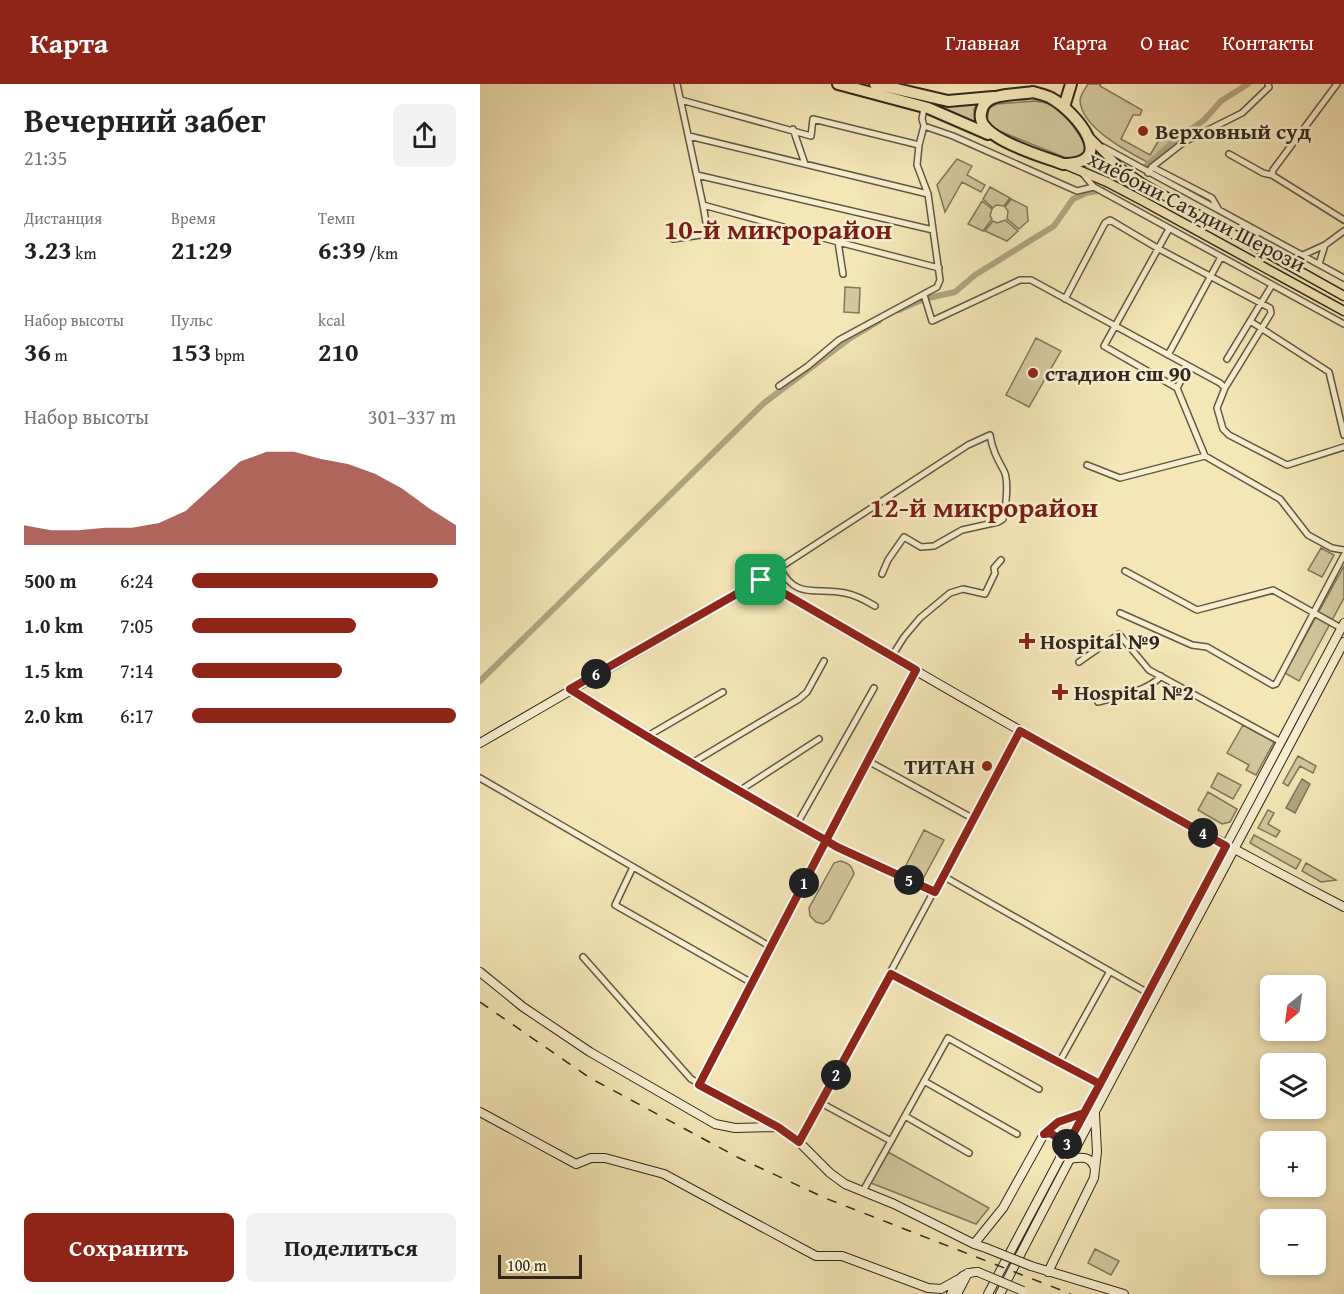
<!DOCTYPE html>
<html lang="ru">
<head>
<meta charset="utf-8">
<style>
	:root { --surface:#fff; --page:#f2f2f2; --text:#222; --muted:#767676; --accent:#8f2418 }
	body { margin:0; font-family:"Gentium Book Plus",serif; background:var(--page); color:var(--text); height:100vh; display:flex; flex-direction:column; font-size:22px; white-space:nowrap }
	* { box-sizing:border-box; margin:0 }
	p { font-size:20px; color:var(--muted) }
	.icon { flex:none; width:33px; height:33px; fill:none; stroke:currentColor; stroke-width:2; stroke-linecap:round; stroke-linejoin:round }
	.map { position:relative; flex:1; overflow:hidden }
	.details { display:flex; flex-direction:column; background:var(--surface); width:480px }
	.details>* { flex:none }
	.needle { width:39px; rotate:209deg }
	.buttons { position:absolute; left:780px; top:891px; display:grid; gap:12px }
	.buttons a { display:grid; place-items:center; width:66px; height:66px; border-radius:9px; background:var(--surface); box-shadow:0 3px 9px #0003; font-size:30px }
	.scale { position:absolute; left:18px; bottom:15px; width:84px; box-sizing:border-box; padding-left:6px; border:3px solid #32271d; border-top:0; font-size:16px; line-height:21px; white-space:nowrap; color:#32271d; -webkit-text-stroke:4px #f8efd0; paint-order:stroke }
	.pin { position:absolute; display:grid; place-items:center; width:51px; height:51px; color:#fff; margin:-26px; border-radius:12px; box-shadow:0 3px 9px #0006 }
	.km { position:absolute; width:30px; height:30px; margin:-15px; border-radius:50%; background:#222; color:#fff; font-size:16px; line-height:30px; text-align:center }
	.round { display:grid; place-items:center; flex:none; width:63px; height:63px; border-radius:9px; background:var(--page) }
	.headline { display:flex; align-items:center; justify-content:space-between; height:102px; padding:0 24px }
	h1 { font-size:33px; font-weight:600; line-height:45px }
	.metrics { display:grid; grid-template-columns:repeat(3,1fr); gap:9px; height:102px; padding:6px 24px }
	.metrics div { display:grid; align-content:center }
	.metrics b { font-size:26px; font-weight:600 }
	.metrics small { font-size:16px; font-weight:400 }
	.metrics p { font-size:16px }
	.chart { height:168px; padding:12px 24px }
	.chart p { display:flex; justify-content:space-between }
	.chart svg { width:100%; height:108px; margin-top:6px; fill:var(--accent); opacity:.7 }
	.button { display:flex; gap:12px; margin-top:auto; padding:12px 24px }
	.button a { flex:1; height:69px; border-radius:9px; background:var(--accent); color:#fff; font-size:24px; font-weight:600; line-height:69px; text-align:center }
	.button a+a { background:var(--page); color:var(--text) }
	ul { padding:0 24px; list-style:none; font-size:20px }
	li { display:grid; grid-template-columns:96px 72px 1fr; align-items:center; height:45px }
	li i { height:15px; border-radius:8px; background:var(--accent) }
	header { display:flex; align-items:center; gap:36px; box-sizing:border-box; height:84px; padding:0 30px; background:var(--accent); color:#fff }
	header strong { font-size:28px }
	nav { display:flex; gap:33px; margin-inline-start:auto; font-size:21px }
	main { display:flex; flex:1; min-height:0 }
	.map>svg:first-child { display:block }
	.green { fill:#d3c69d; stroke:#82765d; stroke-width:1.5 }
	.water { fill:#b2a583; stroke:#7f735a; stroke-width:1.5 }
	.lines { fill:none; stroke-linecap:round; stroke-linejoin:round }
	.canal { stroke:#b2a583; stroke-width:6 }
	.street-casing { stroke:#625744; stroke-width:8 }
	.secondary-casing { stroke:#32271d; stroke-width:10 }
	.primary-casing { stroke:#32271d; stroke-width:11 }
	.highway-casing { stroke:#32271d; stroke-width:14 }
	.street { stroke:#f8efd0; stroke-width:5 }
	.secondary { stroke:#f8efd0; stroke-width:8 }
	.primary { stroke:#f4e6b7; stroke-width:8 }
	.highway { stroke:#f4e6b7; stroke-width:10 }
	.rail { stroke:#32271d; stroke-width:1.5; stroke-dasharray:10 10; stroke-linecap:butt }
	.secondary-bridge-casing { stroke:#32271d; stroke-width:10; stroke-linecap:butt }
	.secondary-bridge { stroke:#f8efd0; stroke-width:8 }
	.route-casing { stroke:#fff; stroke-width:12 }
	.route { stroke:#8f2418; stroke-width:8 }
	.poi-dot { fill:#8f2418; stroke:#f8efd0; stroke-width:2 }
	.labels { text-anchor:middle; stroke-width:5; stroke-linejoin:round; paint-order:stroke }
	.poi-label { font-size:22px; font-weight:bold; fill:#32271d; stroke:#f8efd0; text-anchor:start }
	.street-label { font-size:22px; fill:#32271d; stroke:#f8efd0 }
	.district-label { font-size:28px; font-weight:bold; fill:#7a1f14; stroke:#f8efd0 }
</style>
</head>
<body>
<header>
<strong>Карта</strong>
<nav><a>Главная</a><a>Карта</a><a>О нас</a><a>Контакты</a></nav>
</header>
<main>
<section class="details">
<div class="headline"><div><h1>Вечерний забег</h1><p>21:35</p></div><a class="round"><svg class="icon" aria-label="share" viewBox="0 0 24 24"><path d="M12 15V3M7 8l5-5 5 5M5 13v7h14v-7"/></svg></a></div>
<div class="metrics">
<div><p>Дистанция</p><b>3.23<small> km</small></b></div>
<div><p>Время</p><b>21:29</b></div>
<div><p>Темп</p><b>6:39<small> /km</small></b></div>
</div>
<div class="metrics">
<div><p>Набор высоты</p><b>36<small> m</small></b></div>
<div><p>Пульс</p><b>153<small> bpm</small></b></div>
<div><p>kcal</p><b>210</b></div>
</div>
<div class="chart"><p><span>Набор высоты</span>301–337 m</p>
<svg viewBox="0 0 160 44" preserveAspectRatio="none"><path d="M0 44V36L10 38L20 38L30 37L40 37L50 35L60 30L70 20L80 10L90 6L100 6L110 9L120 11L130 15L140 21L150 29L160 36V44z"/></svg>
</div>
<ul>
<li><b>500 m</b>6:24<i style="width:93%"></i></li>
<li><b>1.0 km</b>7:05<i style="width:62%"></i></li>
<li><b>1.5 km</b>7:14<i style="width:57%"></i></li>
<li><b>2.0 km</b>6:17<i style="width:100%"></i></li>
</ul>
<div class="button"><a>Сохранить</a><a>Поделиться</a></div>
</section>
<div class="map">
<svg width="864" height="1210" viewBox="0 0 864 1210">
	<rect width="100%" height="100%" fill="#f4e6b7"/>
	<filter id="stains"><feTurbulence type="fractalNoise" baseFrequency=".00333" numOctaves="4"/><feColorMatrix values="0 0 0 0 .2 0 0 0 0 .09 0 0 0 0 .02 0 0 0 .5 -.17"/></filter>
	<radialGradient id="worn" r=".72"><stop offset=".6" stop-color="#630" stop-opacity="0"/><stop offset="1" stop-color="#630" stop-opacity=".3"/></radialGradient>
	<path class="green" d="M608,0H621L620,2L662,26L660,31H653L641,55L670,71L685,46L701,59L669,79C648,68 602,44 600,17C600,11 605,5 608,0Z
		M554,17C563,18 570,19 577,24C584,29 605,56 605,64C605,68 604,69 602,73L591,76L512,44L507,38L509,24L517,20Z
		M498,20L494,25L495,40L454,22Z
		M617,69L633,88L657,103L655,106L606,85L611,81Z
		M477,75L492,82L487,91L505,101L501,108L482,98L465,128L457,101Z
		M510,103L530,114L524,122L516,121L513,124L503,115Z
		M531,115L547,123L548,137L539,145L527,135L528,127L525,123Z
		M502,117L512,125L510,132L512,135L503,147L488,140Z
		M525,136L538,147L527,157L505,147L513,137L517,139Z
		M365,203L380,204L379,229L364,228Z
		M556,254L581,267L549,323L526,311Z
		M841,464L854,471L842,493L828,486Z
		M864,482V514L819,597L805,589Z
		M763,641L794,658L776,691L766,686L769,681L747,669Z
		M818,672L836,682L833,689L820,682L808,702L803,699Z
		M738,689L761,701L753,715L731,703Z
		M728,708L757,725L750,738L742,740L718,726Z
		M788,726L794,729L788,740L800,747L796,753L778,744Z
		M444,746L464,756L444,793L424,785Z
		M774,751L821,776L816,785L770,759Z
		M360,777C369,779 372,782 374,790L349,836L343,840L336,838L330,832L329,824L354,779Z
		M826,779L856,796L841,798L822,787Z
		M408,1068L509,1124L496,1140L391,1099Z
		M615,1165L639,1177L631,1191L608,1179Z"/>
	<path class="water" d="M822,695L830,700L815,729L806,724Z"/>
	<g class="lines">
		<path class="canal" d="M666,82L691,60L724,36L741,17L768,0
			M606,109L623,106
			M419,226L444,215L475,208L495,191L574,142L593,115L604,110
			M0,597L284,319L369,255L399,237"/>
		<defs>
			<path id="street" d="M197,0L223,121L358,158L363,190
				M857,0L793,86L792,91L864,136
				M201,16L331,52L333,35L439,61
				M444,42L442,35L444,24
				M313,45L325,80
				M209,52L448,110
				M623,63L864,194
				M749,70L783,89L792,91
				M672,83L732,114L739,126
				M668,89L672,83L704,58L762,29L789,3L788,0
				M603,90L614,103L864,240
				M217,91L453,146
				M689,145L624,262L697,304
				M193,155L228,150L223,121
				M358,158L459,184
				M823,171L845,161L864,147
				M839,180L845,161
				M444,211L452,237L540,196H551L740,299L745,304L737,324L743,345L749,351L807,381L864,363
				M585,215L625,139L630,136L679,165L790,224L791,229L745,304
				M770,237L849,288L864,351
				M688,271L741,173
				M747,275L792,201
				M709,282L697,304L725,372
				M299,302L328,282L359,256L457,203L460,196L448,110L437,81L439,61L444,42L473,52L597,107L614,103
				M607,381L640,394L725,372L800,415L828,451L852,464L864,466
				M300,484C316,516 336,503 365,509C376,511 385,516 395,522
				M645,487L717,526L793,506L861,544
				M281,496L488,361L510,351C512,365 517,374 524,387C529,396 526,424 523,435L518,438L482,446L454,462L441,463L424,453L408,476L402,490
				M640,529L712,561L727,563L793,601L796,600L864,471
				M412,572L424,553L440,534L470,509L483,505L505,510L515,489L514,484L521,476
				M599,578L639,550L669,586L801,658
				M90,605L166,653L357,763L455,808
				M618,618C635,614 670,606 681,592
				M166,653L243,608
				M388,677L494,735
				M212,679L319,615L327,608L344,577
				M0,694L291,863
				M259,707L339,655
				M317,740L394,604
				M153,783L135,821L272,899
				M463,792L668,909
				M103,873L211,995L297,1042
				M411,890L620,1000
				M580,977L630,887
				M444,997L537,1050
				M219,1001L436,586
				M341,1019L411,1057L468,954L559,1005
				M425,1032L489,1069
				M319,1058L540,647
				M383,1107L411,1057"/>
			<path id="secondary" d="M0,659L281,496C473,610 666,720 864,823
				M0,888L43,923L110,968L235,1040L255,1044L298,1043L319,1058L350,1089L365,1100L414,1120L494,1160L506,1164
				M0,1028L96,1080L111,1074H125L184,1090L336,1172H362L448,1204L461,1205L477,1196
				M564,1050L570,1049L578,1054L582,1071
				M589,1075C601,1073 611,1071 615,1085
				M494,1160L523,1124L564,1050L578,1038L604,1029
				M551,1182L644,1210
				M568,1188L614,1094L617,1068L615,1030
				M471,1210C477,1196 482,1188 498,1188
				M477,1210L488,1189
				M508,1210L864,539
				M520,1210C632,991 750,775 864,558"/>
			<path id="primary" d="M611,55L639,83L662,99L864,212
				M584,80L627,98L663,117L864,227"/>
			<path id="highway" d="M358,0L448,24L508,50
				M395,0L468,17L513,13
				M553,8C559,10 566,11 571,14C595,27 640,80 583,80C565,73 495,54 501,29C502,21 508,15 516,13C527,10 542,10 553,8Z
				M584,23L591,0"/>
		</defs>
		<use href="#street" class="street-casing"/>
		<use href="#secondary" class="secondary-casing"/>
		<use href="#primary" class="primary-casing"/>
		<use href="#highway" class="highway-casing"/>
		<use href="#street" class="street"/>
		<use href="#secondary" class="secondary"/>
		<use href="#primary" class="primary"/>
		<use href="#highway" class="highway"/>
		<path class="rail" d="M0,918L110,994L259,1074L345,1114L591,1210"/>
		<defs>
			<path id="secondary-bridge" d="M506,1164L551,1182
				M498,1188L543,1207"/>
		</defs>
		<use href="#secondary-bridge" class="secondary-bridge-casing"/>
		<use href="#secondary-bridge" class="secondary-bridge"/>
	</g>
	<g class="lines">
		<defs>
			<path id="route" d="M281,496L436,586C362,724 291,863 219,1001L298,1043L319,1058L411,890L620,1000L582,1071L578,1054L570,1049L564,1050L578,1038L604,1029L620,1000L746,762L540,647L455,808L357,763L347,757C260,708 174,658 90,605L281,496"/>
		</defs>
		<use href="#route" class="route-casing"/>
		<use href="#route" class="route"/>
	</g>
	<g class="poi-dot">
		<circle cx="663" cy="47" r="6"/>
		<circle cx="553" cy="289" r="6"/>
		<path d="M544 548h6v6h6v6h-6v6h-6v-6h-6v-6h6z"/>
		<path d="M577 599h6v6h6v6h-6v6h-6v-6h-6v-6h6z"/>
		<circle cx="507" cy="682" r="6"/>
	</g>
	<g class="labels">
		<g class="poi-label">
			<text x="675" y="55">Верховный суд</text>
			<text x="565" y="297">стадион сш 90</text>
			<text x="560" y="565">Hospital №9</text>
			<text x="594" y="616">Hospital №2</text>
			<text x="495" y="690" text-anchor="end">ТИТАН</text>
		</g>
		<g class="street-label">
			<text transform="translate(717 127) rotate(27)" y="8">хиёбони Саъдии Шерозӣ</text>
		</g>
		<g class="district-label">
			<text x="298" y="155">10-й микрорайон</text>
			<text x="504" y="433">12-й микрорайон</text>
		</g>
	</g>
	<rect width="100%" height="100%" filter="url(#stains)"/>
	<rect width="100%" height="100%" fill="url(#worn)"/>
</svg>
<div class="buttons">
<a><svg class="needle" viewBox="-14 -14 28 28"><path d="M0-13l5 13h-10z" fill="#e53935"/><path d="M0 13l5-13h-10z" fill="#767676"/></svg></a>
<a><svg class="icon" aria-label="layers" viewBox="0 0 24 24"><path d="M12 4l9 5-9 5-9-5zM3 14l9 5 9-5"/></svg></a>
<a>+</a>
<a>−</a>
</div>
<div class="scale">100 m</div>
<div class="pin" style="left:281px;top:496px;background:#1e9e55"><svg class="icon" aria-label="arrive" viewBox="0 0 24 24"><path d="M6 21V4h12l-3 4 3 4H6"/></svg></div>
<b class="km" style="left:324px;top:799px">1</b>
<b class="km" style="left:356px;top:991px">2</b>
<b class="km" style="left:587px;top:1060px">3</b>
<b class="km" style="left:723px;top:749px">4</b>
<b class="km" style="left:429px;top:796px">5</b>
<b class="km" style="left:116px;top:590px">6</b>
</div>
</main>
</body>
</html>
